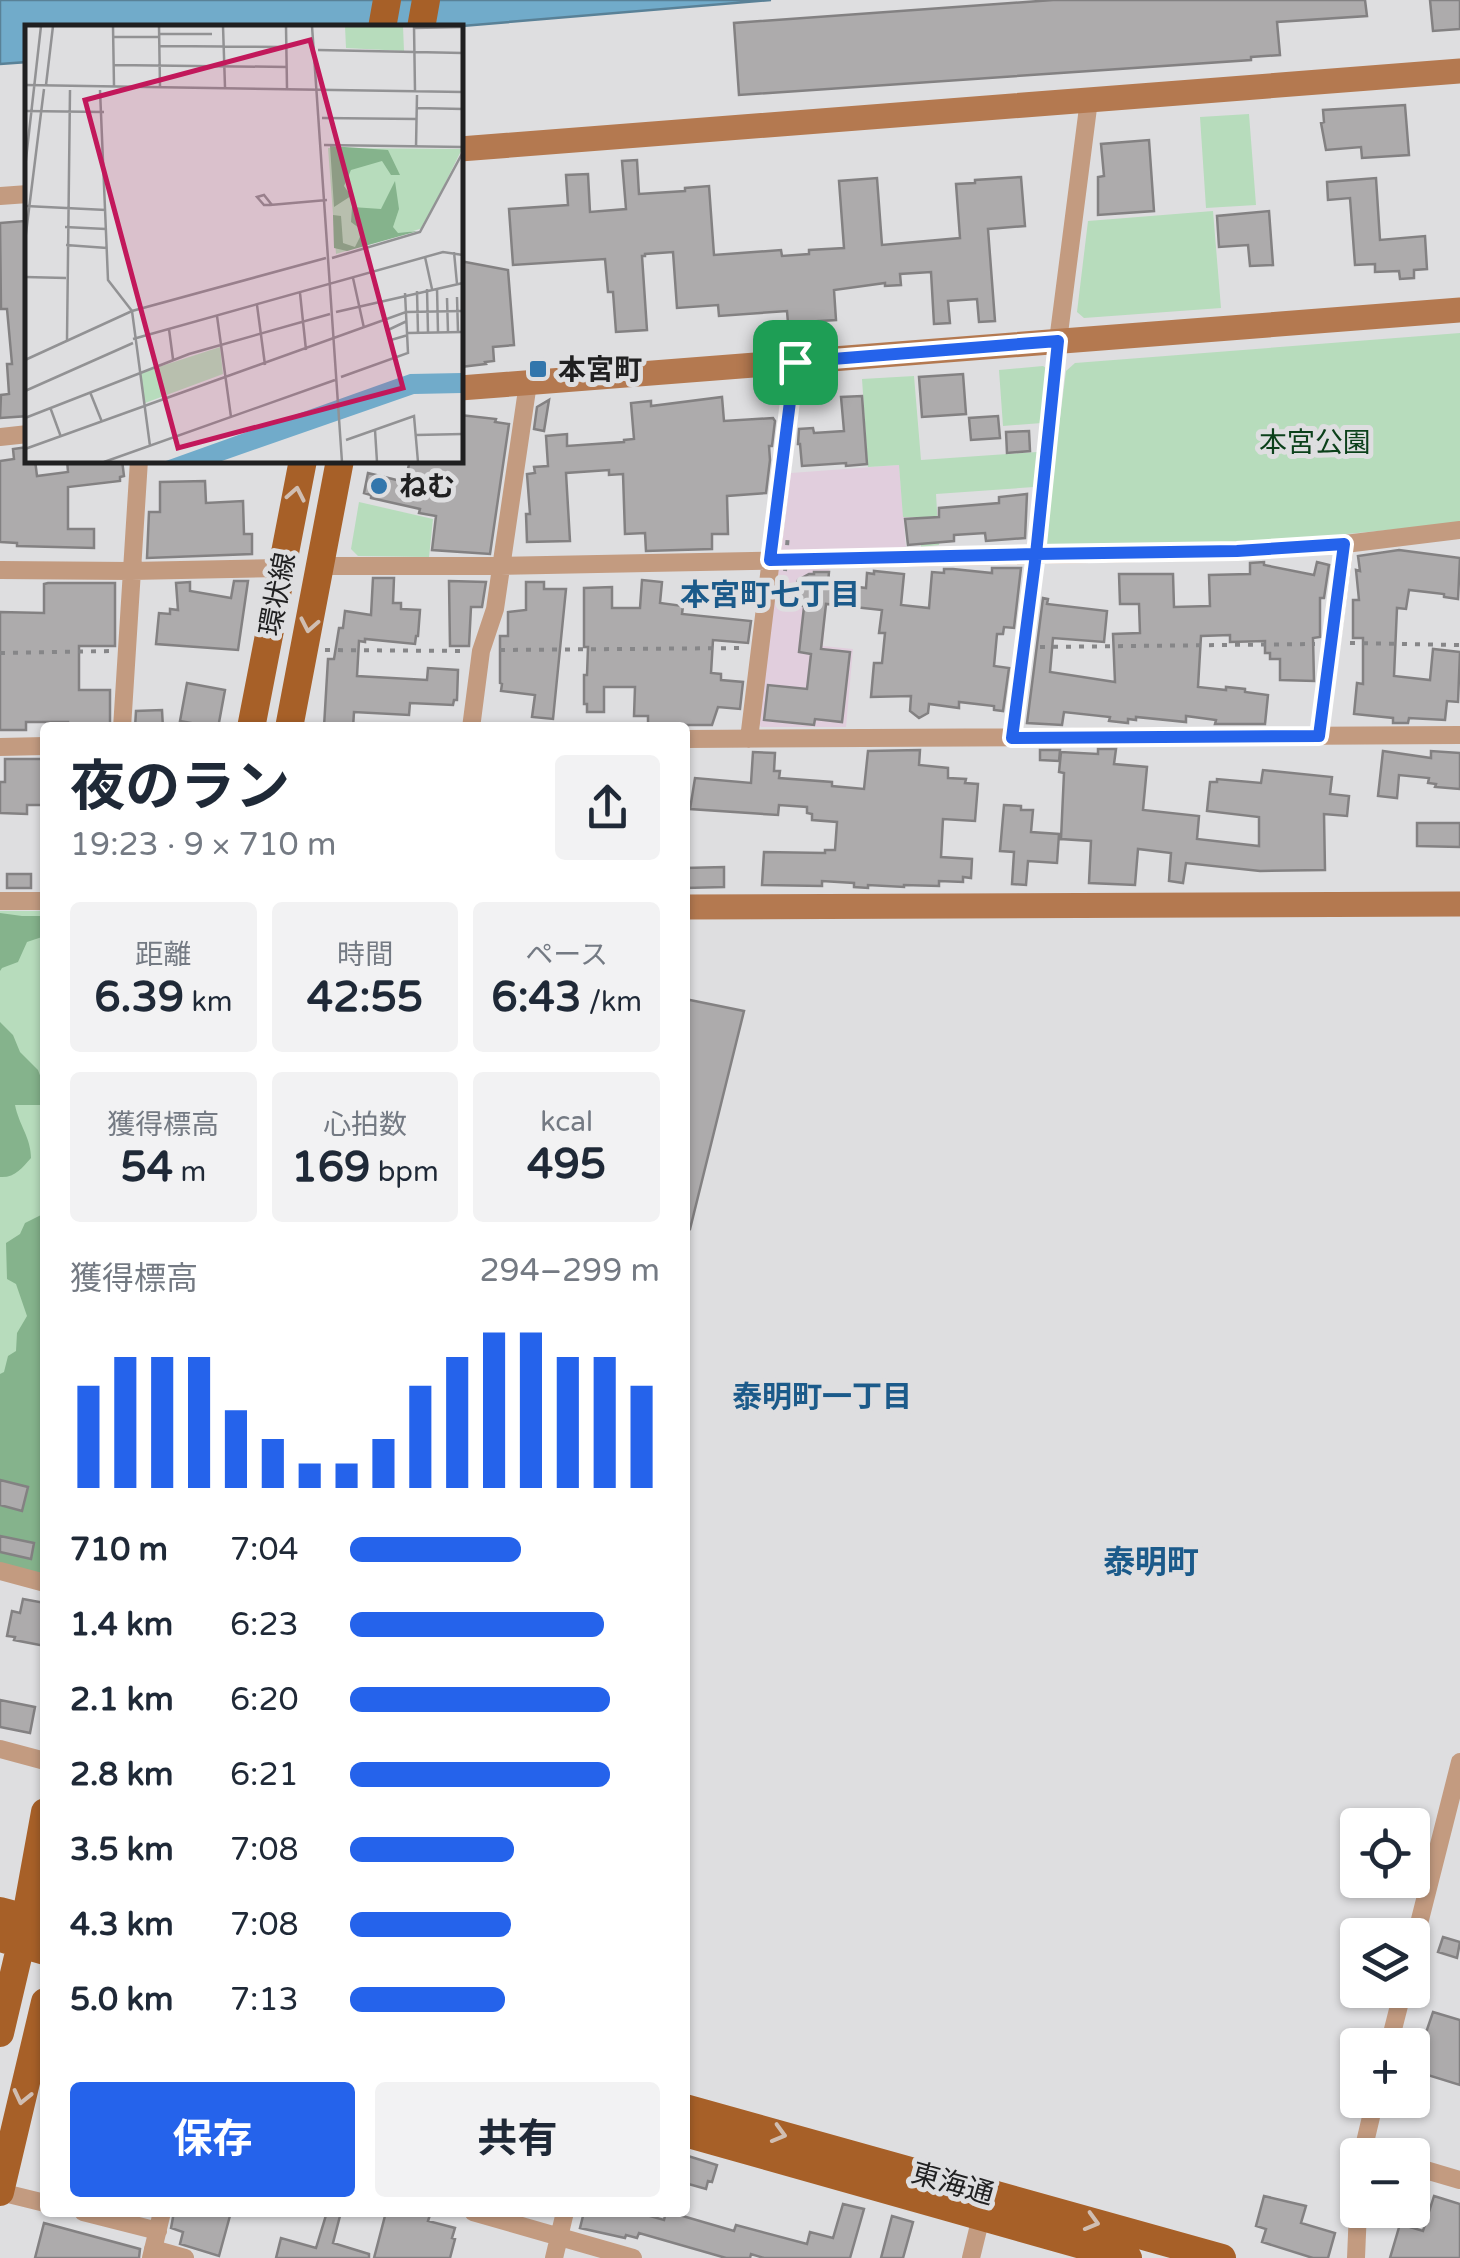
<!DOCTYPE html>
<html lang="ja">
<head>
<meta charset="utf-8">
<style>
	:root { --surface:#fff; --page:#f2f2f3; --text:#1f2937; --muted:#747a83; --accent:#2563eb }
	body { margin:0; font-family:"Varela Round","Noto Sans JP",sans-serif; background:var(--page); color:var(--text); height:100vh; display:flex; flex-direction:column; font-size:38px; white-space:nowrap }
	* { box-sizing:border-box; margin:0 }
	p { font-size:32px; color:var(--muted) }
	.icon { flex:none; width:55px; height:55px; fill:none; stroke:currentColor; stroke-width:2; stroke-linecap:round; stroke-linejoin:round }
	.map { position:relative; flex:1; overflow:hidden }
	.details { position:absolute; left:40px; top:722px; width:650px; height:1495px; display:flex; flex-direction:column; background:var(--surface); border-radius:10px; box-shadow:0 2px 8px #0004 }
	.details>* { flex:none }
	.tools { position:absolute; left:1340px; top:1808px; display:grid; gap:20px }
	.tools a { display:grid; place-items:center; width:90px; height:90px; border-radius:10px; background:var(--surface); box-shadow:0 2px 8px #0004; font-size:50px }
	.pin { position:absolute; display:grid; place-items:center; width:85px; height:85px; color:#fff; margin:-42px; border-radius:20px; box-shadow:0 5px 15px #0006 }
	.round { display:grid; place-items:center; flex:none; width:105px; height:105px; border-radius:10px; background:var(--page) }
	.summary { display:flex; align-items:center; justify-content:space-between; height:170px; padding:0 30px }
	h1 { font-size:55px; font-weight:700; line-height:75px }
	.figures { display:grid; grid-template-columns:repeat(3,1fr); gap:15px; height:170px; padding:10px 30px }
	.figures div { display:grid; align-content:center; border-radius:10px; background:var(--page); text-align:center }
	.figures b { font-size:42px; font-weight:700 }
	.figures small { font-size:28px; font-weight:400 }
	.figures p { font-size:28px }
	.chart { height:280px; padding:20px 30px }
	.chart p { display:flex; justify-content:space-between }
	.chart svg { width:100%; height:180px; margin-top:10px; stroke:var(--accent); stroke-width:6 }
	.button { display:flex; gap:20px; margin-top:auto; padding:20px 30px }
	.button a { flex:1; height:115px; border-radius:10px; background:var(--accent); color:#fff; font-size:40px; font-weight:700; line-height:115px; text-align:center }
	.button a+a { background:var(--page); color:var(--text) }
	ul { padding:0 30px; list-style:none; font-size:32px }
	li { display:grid; grid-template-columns:160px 120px 1fr; align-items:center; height:75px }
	li i { height:25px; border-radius:12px; background:var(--accent) }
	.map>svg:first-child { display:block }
	.education { fill:#e1cedd }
	.green { fill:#b7dcbc }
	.forest { fill:#85b38c }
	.water { fill:#71abca; stroke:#598197; stroke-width:2.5 }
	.building { fill:#adabac; stroke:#838182; stroke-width:2.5 }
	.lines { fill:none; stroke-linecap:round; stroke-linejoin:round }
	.path { stroke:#868688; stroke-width:4; stroke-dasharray:5 8; stroke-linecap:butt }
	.street { stroke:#c39b80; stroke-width:18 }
	.secondary { stroke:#b47950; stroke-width:25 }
	.primary { stroke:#a76028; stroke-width:28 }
	.path-bridge { stroke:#868688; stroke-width:4; stroke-dasharray:5 8; stroke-linecap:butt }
	.oneway { stroke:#d0beb2 }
	.route-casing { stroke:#fff; stroke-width:20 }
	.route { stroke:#2563eb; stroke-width:12 }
	.poi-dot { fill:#3276ac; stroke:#dedee0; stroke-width:4 }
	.labels { text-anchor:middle; stroke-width:10; stroke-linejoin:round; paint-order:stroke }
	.poi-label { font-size:28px; font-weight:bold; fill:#202021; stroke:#dedee0; text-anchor:start }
	.park-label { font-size:28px; fill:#0c411b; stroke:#dedee0 }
	.street-label { font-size:28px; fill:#202021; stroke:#dedee0 }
	.neighbourhood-label { font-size:30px; font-weight:bold; fill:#1b5a8a; stroke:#dedee0 }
	.quarter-label { font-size:32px; font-weight:bold; fill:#1b5a8a; stroke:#dedee0 }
	.inset-road { fill:none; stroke:#929294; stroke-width:2.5 }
	.view { fill:#c2185b; fill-opacity:0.15; stroke:#c2185b; stroke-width:5 }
	.inset-edge { fill:none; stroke:#202021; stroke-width:5 }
</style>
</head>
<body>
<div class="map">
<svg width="1460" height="2258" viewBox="0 0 1460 2258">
	<rect width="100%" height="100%" fill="#dedee0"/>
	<path class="education" d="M899,465L906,548L831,551L823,646L853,649L846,727H761L758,723L791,473Z"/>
	<path class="green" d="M1249,114L1256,205L1206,208L1200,117Z
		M1213,211L1221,308L1084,318L1077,312L1088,221Z
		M1460,333V523L1347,534L1333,538L1233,544L1047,547L1044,544L1066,371L1075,363Z
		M1043,366L1049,370L1042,423L1003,426L999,370Z
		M914,376L921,460L1037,452L1034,487L936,494L939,545L921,547L919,517H903L899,465L868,467L862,379Z
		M359,502L433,519L429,557L358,556L351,549Z
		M0,911H45V1574L0,1561Z"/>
	<path class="forest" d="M0,913L22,916H45V936L27,942L18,962L2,968L0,971Z
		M0,1022L13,1035L20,1052L38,1070L45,1089L40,1105H15C19,1125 31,1138 31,1158C22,1168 15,1178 0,1177Z
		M45,1213V1580L0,1567V1374L4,1372L8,1356L16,1351L17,1333L27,1316L16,1284L7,1279L6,1243L20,1234L25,1223Z"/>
	<path class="water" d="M0,0H771L438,28H28L27,62L0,64Z"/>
	<path class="building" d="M1053,0H1365L1367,16L1277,22L1280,55L1251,57V60L739,95L734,23Z
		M1430,0H1460V29L1433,31Z
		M1405,105L1409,155L1362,158L1361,147L1326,150L1321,123L1324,122L1323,110Z
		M1149,140L1154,211L1098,215V177L1104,176L1101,144Z
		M637,160L639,194L685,191V188L709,186L714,255L781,250L782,256L809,254V250L844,248L839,181L877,178L882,245L960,238L956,184L975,183V180L1021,177L1025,226L988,229L995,321L979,322L977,299L948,301L950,323L934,324L931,272L900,274L901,285L885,286V283L834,290L836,320L788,323L787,311L719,316L718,305L677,308L673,252L645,254V256H642L647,330L616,332L613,292H608L605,259L513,265L509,209L568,205L566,175L588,174L590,212L626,209L622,161Z
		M1376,178L1380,240L1425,236L1427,269L1414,270V278L1400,279L1399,271L1375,272V264L1355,265L1350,198L1328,200L1327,182Z
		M1269,211L1273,265L1250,266L1248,245L1219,247L1217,216Z
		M24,221L28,291V416L0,418L1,395L9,394L7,364H12L7,309H1L0,223Z
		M460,261L508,270L514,345L493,347L494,361L485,362L486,364L460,367Z
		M963,374L966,414L922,417L919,377Z
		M862,396L867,464L846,466V463L802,466L800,444H798L799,429L813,428L814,433L844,431L841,397Z
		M722,397L724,421L773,418L775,421L772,446H769L770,460L766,493L727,496L728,534H712V549L646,551L645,533L625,534L623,474L609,475V470L566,473L570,541L527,542L526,514H530L527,474L535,473L534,467L548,466L546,436L567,434V446L624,442V440L634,439L631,403L651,401V406Z
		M549,400L544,431L534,429L537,407Z
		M460,415L496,419L495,422L509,424L490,554L432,550L436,516L419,513L420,509L371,498V495L364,493L368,473L405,482L410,460H460Z
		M998,416L1000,438L971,440L969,418Z
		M1029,431L1030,451L1007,453L1006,432Z
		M28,447V460H35L37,476L68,472L67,460H122L124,476L120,477V481L68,487V529H94V548L17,546V543L0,542V461L14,459L13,449Z
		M205,481L206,503L243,501L244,534H252V554L147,558L149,512H160V482Z
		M1027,494L1025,538L986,541L985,533L954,535V541L908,545L905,519L939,517V508L999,503V497Z
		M1399,550L1460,558L1458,599L1444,597V594L1409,590L1406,609L1397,608L1394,676L1430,680L1433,649L1460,652L1458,702L1447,701L1445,720L1409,718L1408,723H1393V718L1354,714L1357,683L1363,684V638H1353V600H1359L1356,570L1360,571L1358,556Z
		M1264,562V565L1314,575L1317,562L1329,565L1324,598H1320V637L1313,638L1314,681L1280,680V659H1270V653H1265V641L1230,642V635L1201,636L1198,687L1226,690V687L1245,689V692L1268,695L1265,724H1215L1216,720L1186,716V722L1136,717V720L1128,719V723L1109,721L1110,717L1064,712L1062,725L1027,723L1043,598L1048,599L1047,604L1107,611L1104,642L1053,638L1050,672L1115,682L1113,634L1140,633L1139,604H1120L1119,574H1173L1174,607L1210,606L1209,575L1250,574V563Z
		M992,568H1021L1014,628L1004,627L1003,634H997L994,666L1009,668L1003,711L994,710V706L959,702V708L929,704L928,713L919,718L910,711L911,696L871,697L874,663H882L885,633H879L882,610L826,604L821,649L850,652L842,722L815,719L814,725L764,720L768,685L807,689L811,654L799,652L804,607L799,603L794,592L798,580L809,574H814V572H829L828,583L866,588L867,573L874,574V571L904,574L901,605L929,608L932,572L944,573V569H953L992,573Z
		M373,578H394L393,603H401V609L420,610L418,636H416L415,644L365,639V642L359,641L357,676L427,680L428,668L458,670L457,700H454L453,705L410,703L409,715L354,712L353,728L324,727L328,659H334L339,628H343L345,611L371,615Z
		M642,580L662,582L660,603L683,606L682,614L751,621L748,643L713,640L711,673L721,674V680L743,682L740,709L718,707L712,725H648V716H634L635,687H604V712H587V704H584V675H587L588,647H584V588L612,587V608H640Z
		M234,581H248L238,650L156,644L159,613L170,614V609L178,610L176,583L190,582V591L231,598Z
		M449,581L486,582L482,607H471L469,646H450Z
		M526,582H544V589H566L553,719L532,717L535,695L501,691L502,684L500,683V636H508V612L526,610Z
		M48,583H115V646H79V690H110V724L68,726V722H26V730H0V612L44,613V584Z
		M187,683L225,690L218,728L180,721Z
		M162,710L163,728H135L136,711Z
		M1098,749H1116L1114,764L1147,767L1143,810L1199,816L1197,839L1259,846V817L1207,811L1210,782H1217V779L1261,783L1263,770L1332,777L1330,794L1349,796L1347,816L1324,814L1325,870L1260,871L1186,863L1183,883L1169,881L1171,853L1138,849L1135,885L1089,883L1091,841L1061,839L1064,773L1059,772L1061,752L1098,754Z
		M920,750L919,765L948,768V778L966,779L965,783L978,784L975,821L943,819L941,857L972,859L971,878L963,877V882L939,881V886L904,885V887L868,885V888L854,887V883L822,881V886L762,885L764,852L825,853V850H835L837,822L812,820V814L807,813V807L779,805L778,815L690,809L695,778L751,783L753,752L775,753L774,771H780L779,778L832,782V786L864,789L868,751Z
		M1040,750H1060L1059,761L1040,760Z
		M1383,751L1431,758V751L1460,753V789L1435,787L1436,784L1428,783L1429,778L1399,775L1397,798L1378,796Z
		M5,759H43V805H27V814L0,813V782H5Z
		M1004,805L1021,806V810H1033L1031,832L1059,834L1057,863L1028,861L1026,885L1012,884L1014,852L1000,851Z
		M1417,823H1460V847L1417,846Z
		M724,867V887L685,888V868Z
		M7,874H31V888H7Z
		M685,999L744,1011L690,1229L685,1228Z
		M0,1480L28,1487L22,1511L0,1505Z
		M0,1536L34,1543L31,1559L0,1552Z
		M23,1599L45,1603V1646L14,1640L15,1637L7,1636L12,1611L20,1613Z
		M0,1700L35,1707L30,1733L0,1727Z
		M1443,1937L1460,1942L1457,1958L1438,1952Z
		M1433,2012L1460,2020V2085L1428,2075L1424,2088L1412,2085V2074Z
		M688,2156L717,2165L712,2182L708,2181L706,2189L685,2183V2167Z
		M1264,2196L1306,2206L1301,2223L1335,2233L1328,2258H1313L1262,2242L1266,2229L1256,2226Z
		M1434,2196L1460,2204V2258H1390L1400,2224L1423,2231Z
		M843,2204L864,2209L850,2258H764L751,2254L750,2258H726L639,2233L637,2238L626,2235L625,2238L580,2228L584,2212H636L664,2220L666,2212H669L734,2231L736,2225L807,2244L810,2232L833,2238Z
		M174,2212H231L219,2256L180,2244L183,2232L171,2228Z
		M327,2212H341L333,2243L369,2254V2258H276L281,2238L316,2248Z
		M386,2212H431L428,2221L455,2228L452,2238L455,2239L450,2258H374Z
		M892,2216L913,2222L903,2258H881Z
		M44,2223L140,2249L139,2258H35Z"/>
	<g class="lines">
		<path class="path" d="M1350,643L1460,645
			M1040,647L1315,644
			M325,650L465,651
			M500,650L745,648
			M0,653L112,651"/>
		<path class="street" d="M0,196L28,194
			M0,437L28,434
			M320,566H501L1237,551L1345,544L1460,530
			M0,570L131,571L282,568
			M122,728L139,460
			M471,728L481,651L495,609L528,383
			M1319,736L1345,544
			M1012,738L1036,554L1058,341L1089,100
			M685,739L1460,735
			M749,739L795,362
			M0,747L45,746
			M0,901H45
			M0,1571L45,1583
			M0,1749L45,1761
			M1412,1951L1460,1762
			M1389,2045L1403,1990
			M1362,2155L1375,2100
			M1412,2166L1460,2180
			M0,2192L45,2203
			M83,2212L158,2231
			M473,2212L633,2258
			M153,2249L185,2258
			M151,2258L162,2212
			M554,2258L565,2212
			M971,2258L981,2217
			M1356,2258L1358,2210"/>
		<path class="secondary" d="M460,149L1460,71
			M460,388L1460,310
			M685,907L1460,904"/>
		<path class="primary" d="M382,28L387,0
			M421,28L426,0
			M251,728L303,460
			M289,728L340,460
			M0,1911L45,1923
			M0,1938L45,1951
			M0,2033L21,1944L45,1812
			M685,2108L1222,2258
			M685,2133L1128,2258
			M0,2192L45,2002"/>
		<path class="path-bridge" d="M785,571L788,534"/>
	</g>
	<defs><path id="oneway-chevron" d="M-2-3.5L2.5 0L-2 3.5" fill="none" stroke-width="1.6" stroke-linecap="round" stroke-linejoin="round" transform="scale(2.5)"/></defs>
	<g class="oneway">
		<use href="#oneway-chevron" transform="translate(296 494) rotate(-79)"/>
		<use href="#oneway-chevron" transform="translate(309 625) rotate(101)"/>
		<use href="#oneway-chevron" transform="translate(22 2097) rotate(103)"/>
		<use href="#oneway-chevron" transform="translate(779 2134) rotate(16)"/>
		<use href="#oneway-chevron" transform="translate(1092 2222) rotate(16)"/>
	</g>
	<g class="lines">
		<defs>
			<path id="route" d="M795,362L770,560L1036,554L1012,738L1319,736L1344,544L1237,551L1036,554L1058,341L795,362"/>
		</defs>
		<use href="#route" class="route-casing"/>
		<use href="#route" class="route"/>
	</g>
	<g class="poi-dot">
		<rect x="528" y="359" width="20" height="20" rx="5"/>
		<circle cx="379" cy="486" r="10"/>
	</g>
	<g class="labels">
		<g class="poi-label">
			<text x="558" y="379">本宮町</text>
			<text x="399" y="496">ねむ</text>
		</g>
		<g class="park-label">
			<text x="1315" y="452">本宮公園</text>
		</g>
		<g class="street-label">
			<text transform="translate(277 594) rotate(-79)" y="10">環状線</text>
			<text transform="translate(953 2183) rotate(16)" y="10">東海通</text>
		</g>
		<g class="neighbourhood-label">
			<text x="770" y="605">本宮町七丁目</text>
			<text x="822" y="1407">泰明町一丁目</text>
		</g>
		<g class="quarter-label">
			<text x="1151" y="1573">泰明町</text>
		</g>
	</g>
	<g transform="translate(25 25)">
		<rect width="438" height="438" fill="#dedee0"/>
		<path d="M320,1H378L379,26L321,23ZM303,123L437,124L398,203L311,229ZM195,322L198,349L120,378L115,348Z" fill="#b7dcbc"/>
		<path d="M305,121L363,125L375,150H366L357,136L326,145L319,161L326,171L309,182ZM370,156L374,184L368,202L373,208L393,206L322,226L309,223L308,190L316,191L318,218L330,222L338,206L326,197L327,182L356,184Z" fill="#85b38c"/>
		<path d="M437,348V368L389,369L194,437H138L385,349Z" fill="#71abca"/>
		<path class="inset-road" d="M88,1L89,61M134,1L135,62M198,1L200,62M261,1L262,63M287,1L317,437M389,1L390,66M389,3L438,2M134,9H187M88,12H134M135,21L261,22M293,25L438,28M89,40L262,42M0,60L438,67M21,60L28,1M75,65L83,255L107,286L125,421M392,83L438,84M0,86L79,87M297,93L392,94M299,120L438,122M391,122L392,70M0,143L16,1M247,180L239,170L232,172L239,180H245L302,175M1,181L81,185M40,202L81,204M0,216L19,64M41,220L82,223M429,227L432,259M400,232L407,264M307,233L395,207L438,127M0,252L41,253M328,253L339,303M412,263L413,307M402,264L403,307M392,266L393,308M275,268L281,325M432,272L433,307M422,273L423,307M232,280L240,340M311,287L438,258M192,291L206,392M382,296L363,305L366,315L383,310M144,304L148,334M383,308L438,307M108,314L418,227L438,230M42,315L45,65M0,335L107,286L301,233M316,352L383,328L380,268M0,366L108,318M65,367L77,397M25,382L36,412M0,393L164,329L305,289M350,405L352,437M391,410L438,409M321,415L389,391L393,437M0,424L381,287L438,286M79,437L310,355"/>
		<path class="view" d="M285,15L378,363L153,423L60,75Z"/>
		<rect width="438" height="438" class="inset-edge"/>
	</g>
</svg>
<div class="tools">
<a><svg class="icon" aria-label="locate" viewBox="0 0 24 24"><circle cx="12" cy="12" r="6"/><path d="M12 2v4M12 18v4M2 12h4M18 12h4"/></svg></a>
<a><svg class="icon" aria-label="layers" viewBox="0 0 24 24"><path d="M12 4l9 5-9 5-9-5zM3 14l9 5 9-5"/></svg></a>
<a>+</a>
<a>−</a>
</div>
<div class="pin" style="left:795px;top:362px;background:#1e9e55"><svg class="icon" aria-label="arrive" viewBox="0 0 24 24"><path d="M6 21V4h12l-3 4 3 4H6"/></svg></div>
<section class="details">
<div class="summary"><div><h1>夜のラン</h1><p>19:23 · 9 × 710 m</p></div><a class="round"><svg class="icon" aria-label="share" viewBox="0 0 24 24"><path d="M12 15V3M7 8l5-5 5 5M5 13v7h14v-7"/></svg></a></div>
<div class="figures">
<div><p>距離</p><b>6.39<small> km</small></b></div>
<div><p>時間</p><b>42:55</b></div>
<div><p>ペース</p><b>6:43<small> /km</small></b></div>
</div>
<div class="figures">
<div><p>獲得標高</p><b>54<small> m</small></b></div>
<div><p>心拍数</p><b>169<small> bpm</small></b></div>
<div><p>kcal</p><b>495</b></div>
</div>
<div class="chart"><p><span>獲得標高</span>294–299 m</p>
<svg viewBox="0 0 160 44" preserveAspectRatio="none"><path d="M5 44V19M15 44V12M25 44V12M35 44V12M45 44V25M55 44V32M65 44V38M75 44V38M85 44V32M95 44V19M105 44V12M115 44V6M125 44V6M135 44V12M145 44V12M155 44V19"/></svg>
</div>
<ul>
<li><b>710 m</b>7:04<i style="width:55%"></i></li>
<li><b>1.4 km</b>6:23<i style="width:82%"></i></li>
<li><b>2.1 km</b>6:20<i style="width:84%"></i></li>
<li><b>2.8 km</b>6:21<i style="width:84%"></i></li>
<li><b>3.5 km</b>7:08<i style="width:53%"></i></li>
<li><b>4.3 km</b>7:08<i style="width:52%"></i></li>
<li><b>5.0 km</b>7:13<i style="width:50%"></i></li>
</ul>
<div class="button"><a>保存</a><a>共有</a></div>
</section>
</div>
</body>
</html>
